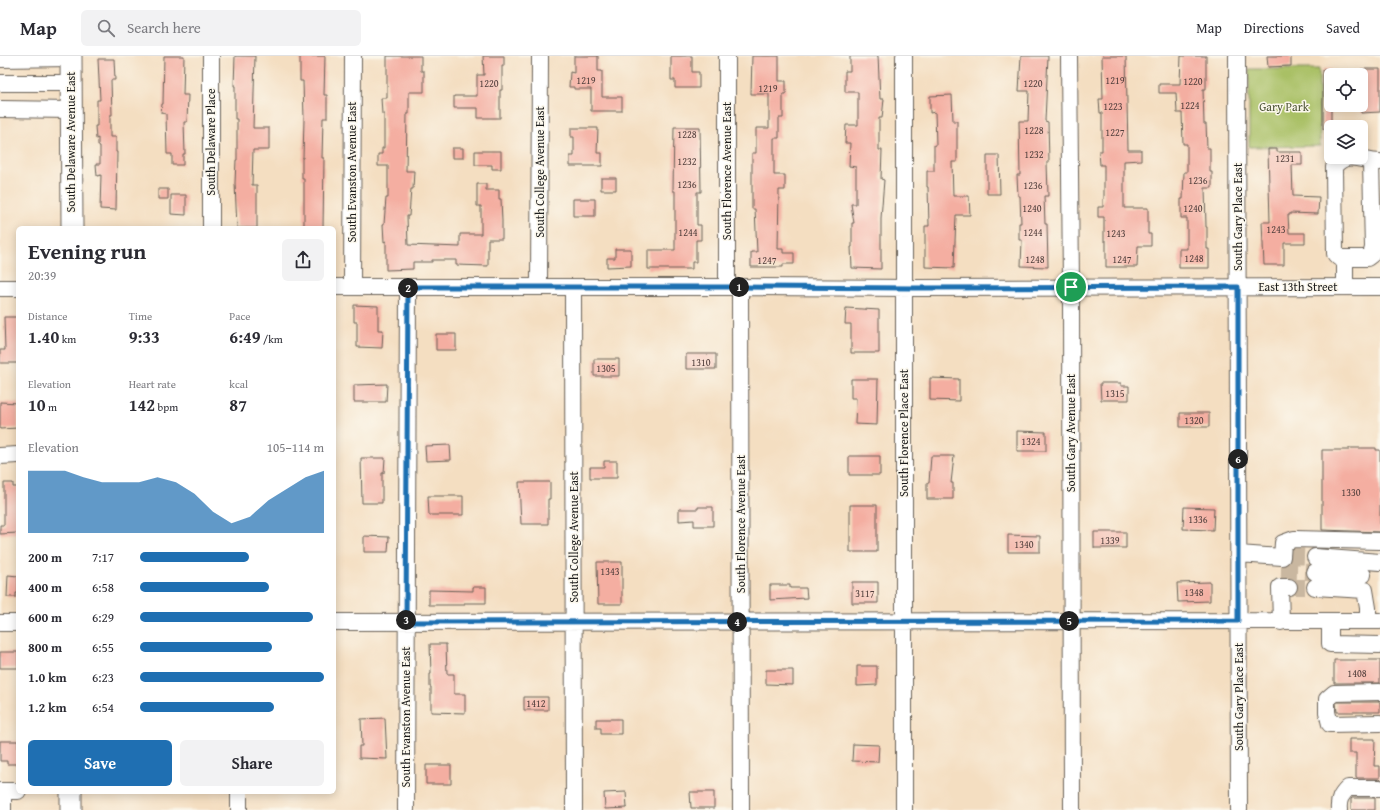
<!DOCTYPE html>
<html lang="en">
<head>
<meta charset="utf-8">
<style>
	:root { --surface:#fff; --page:#f2f2f3; --text:#2b2b33; --muted:#7c7c81; --line:#e1e1e2; --accent:#1f6fb2 }
	body { margin:0; font-family:"Gentium Book Plus",serif; background:var(--page); color:var(--text); height:100vh; display:flex; flex-direction:column; font-size:15px; white-space:nowrap }
	* { box-sizing:border-box; margin:0 }
	p { font-size:13px; color:var(--muted) }
	.icon { flex:none; width:22px; height:22px; fill:none; stroke:currentColor; stroke-width:2; stroke-linecap:round; stroke-linejoin:round }
	.map { position:relative; flex:1; overflow:hidden }
	.side { position:absolute; left:16px; top:170px; width:320px; height:568px; display:flex; flex-direction:column; background:var(--surface); border-radius:6px; box-shadow:0 2px 10px #0003 }
	.side>* { flex:none }
	.buttons { position:absolute; left:1324px; top:12px; display:grid; gap:8px }
	.buttons a { display:grid; place-items:center; width:44px; height:44px; border-radius:6px; background:var(--surface); box-shadow:0 2px 10px #0003; font-size:20px }
	.pin { position:absolute; display:grid; place-items:center; width:34px; height:34px; color:#fff; margin:-17px; border:2px solid #fff; border-radius:50%; box-shadow:0 1px 4px #0007 }
	.km { position:absolute; width:20px; height:20px; margin:-10px; border-radius:50%; background:#222; color:#fff; font-size:11px; line-height:20px; text-align:center }
	.round { display:grid; place-items:center; flex:none; width:42px; height:42px; border-radius:6px; background:var(--page) }
	.overview { display:flex; align-items:center; justify-content:space-between; height:68px; padding:0 12px }
	h1 { font-size:22px; font-weight:800; line-height:30px }
	.stats { display:grid; grid-template-columns:repeat(3,1fr); gap:6px; height:68px; padding:4px 12px }
	.stats div { display:grid; align-content:center }
	.stats b { font-size:17px; font-weight:800 }
	.stats small { font-size:11px; font-weight:400 }
	.stats p { font-size:11px }
	.chart { height:112px; padding:8px 12px }
	.chart p { display:flex; justify-content:space-between }
	.chart svg { width:100%; height:72px; margin-top:4px; fill:var(--accent); opacity:.7 }
	.button { display:flex; gap:8px; margin-top:auto; padding:8px 12px }
	.button a { flex:1; height:46px; border-radius:6px; background:var(--accent); color:#fff; font-size:16px; font-weight:800; line-height:46px; text-align:center }
	.button a+a { background:var(--page); color:var(--text) }
	ul { padding:0 12px; list-style:none; font-size:13px }
	li { display:grid; grid-template-columns:64px 48px 1fr; align-items:center; height:30px }
	li i { height:10px; border-radius:5px; background:var(--accent) }
	header { display:flex; align-items:center; gap:24px; box-sizing:border-box; height:56px; padding:0 20px; background:var(--surface); border-bottom:1px solid var(--line) }
	header strong { font-size:19px }
	nav { display:flex; gap:22px; margin-inline-start:auto; font-size:14px }
	.search { width:280px; height:36px; background:var(--page); display:flex; align-items:center; gap:10px; box-sizing:border-box; padding:0 14px; border-radius:6px; color:var(--muted); font-size:15px }
	.map>svg:first-child { display:block }
	.green { fill:#a9c065; stroke:#626e40 }
	.building { fill:#f4aea1 }
	.lines { fill:none; stroke-linecap:round; stroke-linejoin:round }
	.minor-tunnel { stroke:#c9b7a0; stroke-width:16; stroke-dasharray:16 8; stroke-linecap:butt }
	.minor-casing { stroke:#686056; stroke-width:18 }
	.major-casing { stroke:#686056; stroke-width:23 }
	.minor { stroke:#fff; stroke-width:16 }
	.major { stroke:#fff; stroke-width:21 }
	.route-casing { stroke:#fff; stroke-width:8 }
	.route { stroke:#1f6fb2; stroke-width:5 }
	.labels { text-anchor:middle; stroke-width:3; stroke-linejoin:round; paint-order:stroke }
	.number-label { font-size:10px; fill:#52403d }
	.park-label { font-size:12px; fill:#4d5536; stroke:#fbf7ec }
	.street-label { font-size:12px; fill:#1c1c1c; stroke:#fbf7ec }
</style>
</head>
<body>
<header>
<strong>Map</strong>
<div class="search"><svg class="icon" aria-label="search" viewBox="0 0 24 24"><circle cx="10" cy="10" r="6"/><path d="M15 15l6 6"/></svg>Search here</div>
<nav><a>Map</a><a>Directions</a><a>Saved</a></nav>
</header>
<div class="map">
<svg width="1380" height="754" viewBox="0 0 1380 754">
	<rect width="100%" height="100%" fill="#fbf7ec"/>
	<filter id="ink" filterUnits="userSpaceOnUse"><feTurbulence type="fractalNoise" baseFrequency=".025" numOctaves="2"/><feDisplacementMap in="SourceGraphic" scale="8" xChannelSelector="R" yChannelSelector="G"/><feConvolveMatrix kernelMatrix="1 2 1 2 8 2 1 2 1" color-interpolation-filters="sRGB"/></filter>
	<filter id="wash" filterUnits="userSpaceOnUse"><feTurbulence type="fractalNoise" baseFrequency=".012" numOctaves="4" result="noise"/><feDisplacementMap in="SourceGraphic" scale="16" xChannelSelector="R" yChannelSelector="G"/><feGaussianBlur stdDeviation="0.9" result="paint"/><feColorMatrix in="noise" values="0 0 0 0 0 0 0 0 0 0 0 0 0 0 0 0 0 1.4 0 .05"/><feComposite in="paint" operator="in"/></filter>
	<g filter="url(#wash)">
		<rect width="100%" height="100%" fill="#f4dec1"/>
		<path class="green" d="M1249,13H1319L1320,90L1249,91Z"/>
		<g id="blocks">
			<path class="building" d="M164,0H184L183,39H188L187,66H184L185,98H183V109H172V98H167L166,58L161,57L162,48H163Z
				M235,0H255L253,72H269V94H253L252,129H257V172H237L235,127L236,104H237V63H235V30H234Z
				M300,0H325L324,39H327V62H323L322,102H324L323,172H304V123H302V102H303L304,63L303,25H300Z
				M387,0H421V15H424V36H409V58H407L406,115H414L413,133H411L409,160H407L408,189L460,191V178H481V150H477V128H486V134H499V143H501L502,165V183H488V210L456,209V204H432V206H413V213L386,214V185L384,186L383,168H384L386,142H388V110H378V98H382V92H384V58H382L381,42H387Z
				M483,0H504V10H502V34H500V62H478V52H454V40H477V19H484Z
				M574,0H598V15H602V41H622V55H591V33H574V31H569L570,16L574,17Z
				M671,0H692V16H699V32H675V24H671Z
				M752,0H779V25H786V38H783V62H779V82H774V119H785V134H779L778,193H783V197H794V208H783V211H751V196H757L755,153H752V97H756V72H769V38H751Z
				M850,0H878L880,43H884L882,62H879V94H882L881,123L884,124L881,162V213L852,212L851,191H852V167H854L851,148H856V111L849,110L850,87H845L846,69H858V36H845V15H850Z
				M1021,0H1048L1045,65L1048,66L1049,106H1047L1048,140H1044L1045,168H1047L1048,211L1021,210L1022,184H1019V167H1021L1020,140H1018L1017,119H1020L1019,65H1028L1029,35H1019Z
				M1102,0H1126L1128,94H1141V104L1124,105V152H1148V178H1151V190H1138L1137,211H1106V185H1104V161H1098V151H1103V143H1104V109H1100L1099,95H1102V57H1100L1099,43H1103Z
				M1181,0H1206V33H1203L1204,68H1206L1207,92H1210V116H1212V132H1205L1206,171H1207V193H1209V212H1179V193H1187V162H1181V143H1183L1184,116H1187V88H1183L1182,57H1177L1176,37H1159V28H1180Z
				M1267,0H1291V10L1268,11Z
				M98,3H114L115,24H111L112,59H110V81H116V96H117L116,154L100,153L101,119L97,120L96,108H100V90H98V82L96,83L95,70H97V44H100Z
				M1323,13H1331V73H1323Z
				M1361,13H1380V56L1361,57Z
				M952,39L953,65H957V106H952L953,140H969L970,159H956L954,212L925,211V170H929L928,131H927V115H934V89H936L935,56L930,57V40Z
				M674,71H700L701,136H697V169H701V184H696V206H692V213H648V194H675V135H673Z
				M571,72H598L597,97H602V110H570V100H574V81H571Z
				M452,92H463V102H452Z
				M1268,93H1277V96H1302V109H1292L1293,140L1319,141L1318,158L1290,157V159H1288L1289,177H1305V187H1284V209H1264L1262,166H1270Z
				M475,95H501V113H492V109H475Z
				M987,99H999L1000,138H987Z
				M601,122H616V134H601Z
				M158,133H168V143H158Z
				M171,139H186V159L171,158Z
				M573,143H595V160H573Z
				M615,193H631V210L607,211V202H615Z
				M354,249L378,250V274H383L382,292L357,291V266H354Z
				M846,252L879,254V297H851V268H845Z
				M4,261H18V307H0V294H5Z
				M436,278H456V294H436Z
				M686,298H716V313H686Z
				M594,303H619V320H594Z
				M930,322L959,323V345L930,344Z
				M851,323H878L877,369L855,368L856,342H851Z
				M1100,327H1121V330H1129V344H1101Z
				M387,328L386,346H354V329Z
				M0,346L18,347V372L0,373Z
				M1180,357H1209V371H1180Z
				M1017,375L1046,376V395H1017Z
				M450,389L451,404L426,405L425,390Z
				M1349,392H1376V394H1380V476L1322,474V394H1349Z
				M849,400H880V419H849Z
				M931,400H954L951,427H953V443H927V427H929Z
				M361,402H385L384,417H382V447H362Z
				M604,405H617V422H590V411H604Z
				M519,426H550V443H548V468H521Z
				M4,427H13V431H18V477L0,478V469H4Z
				M428,440H463V459H429Z
				M850,449H877V496H850Z
				M698,451H713V470H694V464L679,465V453H698Z
				M1184,451L1214,452L1213,474L1183,473Z
				M1094,476H1126V492H1094Z
				M1008,479L1040,480V496H1008Z
				M364,480L389,481L388,496H364Z
				M597,506H622V548H598Z
				M8,519L18,520V537H16V541H7Z
				M852,526H878V547H852Z
				M1210,526V545L1178,546L1177,527Z
				M770,529H790V532H806L807,542L770,544Z
				M473,531H486V547H464V549H429V534L473,535Z
				M430,588H446L447,618H454V638H465V657L431,656V631H430V618H431Z
				M0,596H18V612H0Z
				M1334,604H1380V627H1334Z
				M857,610H877V629L857,630Z
				M766,614H793V629L766,628Z
				M524,641H548V654H524Z
				M1338,646H1380V656H1337L1336,647Z
				M385,662L387,703L359,702V690H362L361,663Z
				M596,663H621V678H601V672H596Z
				M1349,683H1375L1374,710H1380V722H1356V697H1349Z
				M0,685H18V708H7V705H0Z
				M853,688L879,689L878,706L852,705Z
				M426,709H451V728H426Z
				M626,736L627,752L605,753L604,737Z
				M690,736H714V752H691Z
				M1352,742H1375V754H1351V743Z"/>
		</g>
	</g>
	<g filter="url(#ink)">
		<use href="#blocks" fill-opacity="0" stroke="#686056" stroke-width="1"/>
		<g class="lines">
			<path class="minor-tunnel" d="M1288,500L1315,501
				M1281,515L1315,516
				M1289,531H1315"/>
			<defs>
				<path id="minor" d="M727,0V231
					M904,0V754
					M1069,0L1071,231L1072,754
					M1237,0L1239,754
					M0,3L71,2
					M0,27H71
					M0,53L71,54
					M1371,106L1373,192L1371,199L1367,202H1339L1335,198L1334,111C1348,93 1362,106 1380,106
					M211,172V0
					M334,231H740L914,232L1380,231
					M352,231L353,0
					M539,231L540,0
					M573,231L574,754
					M740,231L741,754
					M1345,231V202
					M0,232H18
					M0,400L18,399
					M1239,498L1282,501L1283,487L1294,483L1380,485
					M1315,501L1380,506
					M1315,516L1363,519
					M1315,531L1365,534L1368,552V565
					M1330,565V588L1380,589
					M334,566L1380,565
					M1281,566L1280,531H1289
					M0,567H18
					M1380,636L1334,637L1327,643V656L1330,668L1380,667
					M0,735H18
					M3,735V754
					M239,736V754
					M406,754L408,231
					M1339,754C1338,744 1341,739 1348,732H1380"/>
				<path id="major" d="M71,0L72,172
					M71,736V754"/>
			</defs>
			<use href="#minor" class="minor-casing"/>
			<use href="#major" class="major-casing"/>
			<use href="#minor" class="minor"/>
			<use href="#major" class="major"/>
		</g>
	</g>
	<g class="lines" filter="url(#ink)">
		<defs>
			<path id="route" d="M408,231H740L914,232L1238,231V565L406,566Z"/>
		</defs>
		<use href="#route" class="route-casing"/>
		<use href="#route" class="route"/>
	</g>
	<g class="labels">
		<g class="number-label">
			<text x="586" y="28">1219</text>
			<text x="1115" y="28">1219</text>
			<text x="1193" y="29">1220</text>
			<text x="489" y="31">1220</text>
			<text x="1033" y="31">1220</text>
			<text x="768" y="36">1219</text>
			<text x="1190" y="53">1224</text>
			<text x="1113" y="54">1223</text>
			<text x="1034" y="78">1228</text>
			<text x="1115" y="80">1227</text>
			<text x="687" y="82">1228</text>
			<text x="1034" y="102">1232</text>
			<text x="1285" y="106">1231</text>
			<text x="687" y="109">1232</text>
			<text x="1198" y="128">1236</text>
			<text x="687" y="132">1236</text>
			<text x="1033" y="133">1236</text>
			<text x="1032" y="156">1240</text>
			<text x="1193" y="156">1240</text>
			<text x="1276" y="177">1243</text>
			<text x="688" y="180">1244</text>
			<text x="1033" y="180">1244</text>
			<text x="1116" y="181">1243</text>
			<text x="1194" y="206">1248</text>
			<text x="1035" y="207">1248</text>
			<text x="1122" y="207">1247</text>
			<text x="767" y="208">1247</text>
			<text x="701" y="310">1310</text>
			<text x="606" y="316">1305</text>
			<text x="1115" y="341">1315</text>
			<text x="1194" y="368">1320</text>
			<text x="1031" y="389">1324</text>
			<text x="1351" y="440">1330</text>
			<text x="1198" y="467">1336</text>
			<text x="1110" y="488">1339</text>
			<text x="1024" y="492">1340</text>
			<text x="610" y="519">1343</text>
			<text x="1194" y="540">1348</text>
			<text x="865" y="541">3117</text>
			<text x="1357" y="621">1408</text>
			<text x="536" y="651">1412</text>
		</g>
		<g class="park-label">
			<text x="1284" y="55">Gary Park</text>
		</g>
		<g class="street-label">
			<text transform="translate(71 86) rotate(-90)" y="4">South Delaware Avenue East</text>
			<text transform="translate(211 86) rotate(-90)" y="4">South Delaware Place</text>
			<text transform="translate(727 115) rotate(-90)" y="4">South Florence Avenue East</text>
			<text transform="translate(352 116) rotate(-90)" y="4">South Evanston Avenue East</text>
			<text transform="translate(540 116) rotate(-90)" y="4">South College Avenue East</text>
			<text transform="translate(1238 161) rotate(-90)" y="4">South Gary Place East</text>
			<text x="1298" y="235">East 13th Street</text>
			<text transform="translate(904 377) rotate(-90)" y="4">South Florence Place East</text>
			<text transform="translate(1071 377) rotate(-90)" y="4">South Gary Avenue East</text>
			<text transform="translate(741 468) rotate(-90)" y="4">South Florence Avenue East</text>
			<text transform="translate(574 481) rotate(-90)" y="4">South College Avenue East</text>
			<text transform="translate(1239 641) rotate(-90)" y="4">South Gary Place East</text>
			<text transform="translate(406 661) rotate(-90)" y="4">South Evanston Avenue East</text>
		</g>
	</g>
</svg>
<div class="buttons">
<a><svg class="icon" aria-label="locate" viewBox="0 0 24 24"><circle cx="12" cy="12" r="6"/><path d="M12 2v4M12 18v4M2 12h4M18 12h4"/></svg></a>
<a><svg class="icon" aria-label="layers" viewBox="0 0 24 24"><path d="M12 4l9 5-9 5-9-5zM3 14l9 5 9-5"/></svg></a>
</div>
<div class="pin" style="left:1071px;top:231px;background:#1e9e55"><svg class="icon" aria-label="arrive" viewBox="0 0 24 24"><path d="M6 21V4h12l-3 4 3 4H6"/></svg></div>
<b class="km" style="left:739px;top:231px">1</b>
<b class="km" style="left:408px;top:232px">2</b>
<b class="km" style="left:406px;top:564px">3</b>
<b class="km" style="left:737px;top:566px">4</b>
<b class="km" style="left:1069px;top:565px">5</b>
<b class="km" style="left:1238px;top:403px">6</b>
<section class="side">
<div class="overview"><div><h1>Evening run</h1><p>20:39</p></div><a class="round"><svg class="icon" aria-label="share" viewBox="0 0 24 24"><path d="M12 15V3M7 8l5-5 5 5M5 13v7h14v-7"/></svg></a></div>
<div class="stats">
<div><p>Distance</p><b>1.40<small> km</small></b></div>
<div><p>Time</p><b>9:33</b></div>
<div><p>Pace</p><b>6:49<small> /km</small></b></div>
</div>
<div class="stats">
<div><p>Elevation</p><b>10<small> m</small></b></div>
<div><p>Heart rate</p><b>142<small> bpm</small></b></div>
<div><p>kcal</p><b>87</b></div>
</div>
<div class="chart"><p><span>Elevation</span>105–114 m</p>
<svg viewBox="0 0 160 44" preserveAspectRatio="none"><path d="M0 44V6L10 6L20 6L30 10L40 13L50 13L60 13L70 10L80 13L90 20L100 31L110 38L120 34L130 24L140 17L150 10L160 6V44z"/></svg>
</div>
<ul>
<li><b>200 m</b>7:17<i style="width:59%"></i></li>
<li><b>400 m</b>6:58<i style="width:70%"></i></li>
<li><b>600 m</b>6:29<i style="width:94%"></i></li>
<li><b>800 m</b>6:55<i style="width:72%"></i></li>
<li><b>1.0 km</b>6:23<i style="width:100%"></i></li>
<li><b>1.2 km</b>6:54<i style="width:73%"></i></li>
</ul>
<div class="button"><a>Save</a><a>Share</a></div>
</section>
</div>
</body>
</html>
